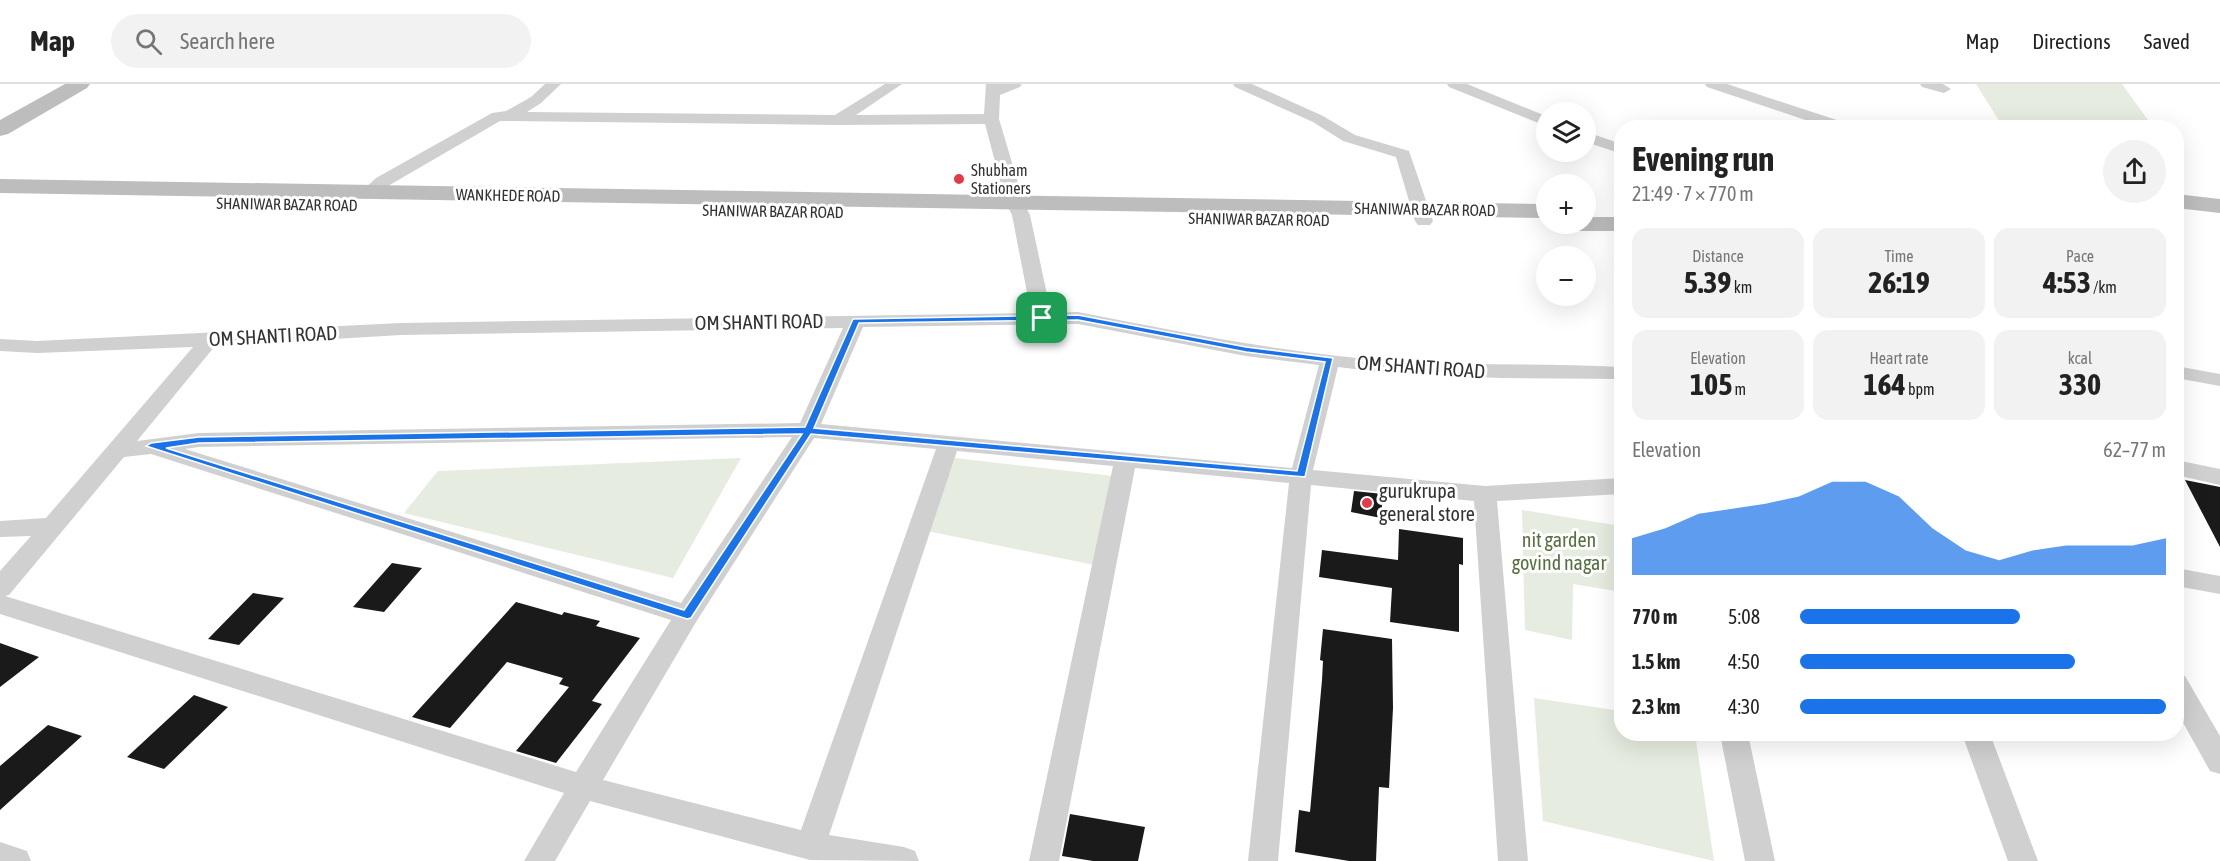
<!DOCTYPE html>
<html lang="en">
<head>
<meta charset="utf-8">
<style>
	:root { --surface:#fff; --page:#f2f2f2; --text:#222; --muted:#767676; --line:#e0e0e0; --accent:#1a73e8 }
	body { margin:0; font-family:"Asap Condensed",sans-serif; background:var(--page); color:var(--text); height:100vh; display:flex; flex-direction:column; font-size:22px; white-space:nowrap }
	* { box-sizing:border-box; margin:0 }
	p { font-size:20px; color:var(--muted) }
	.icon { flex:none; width:33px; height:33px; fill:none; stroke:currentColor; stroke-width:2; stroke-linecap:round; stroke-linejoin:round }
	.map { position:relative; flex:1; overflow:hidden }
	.side { position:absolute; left:1614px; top:36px; width:570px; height:621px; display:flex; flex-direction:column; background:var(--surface); border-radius:24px; box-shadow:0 6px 24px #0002 }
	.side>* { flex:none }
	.buttons { position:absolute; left:1536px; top:18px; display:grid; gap:12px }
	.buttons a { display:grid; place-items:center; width:60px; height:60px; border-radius:50%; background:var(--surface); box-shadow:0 6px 24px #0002; font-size:30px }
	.pin { position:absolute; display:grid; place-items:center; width:51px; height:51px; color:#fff; margin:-26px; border-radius:12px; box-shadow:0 3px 9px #0006 }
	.round { display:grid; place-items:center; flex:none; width:63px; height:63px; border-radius:32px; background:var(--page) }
	.summary { display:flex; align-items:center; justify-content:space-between; height:102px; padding:0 18px }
	h1 { font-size:33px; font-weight:700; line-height:45px }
	.stats { display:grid; grid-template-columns:repeat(3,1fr); gap:9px; height:102px; padding:6px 18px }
	.stats div { display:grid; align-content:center; border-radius:15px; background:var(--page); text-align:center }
	.stats b { font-size:30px; font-weight:700 }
	.stats small { font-size:16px; font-weight:400 }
	.stats p { font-size:16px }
	.chart { height:168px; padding:12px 18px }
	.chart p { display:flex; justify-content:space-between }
	.chart svg { width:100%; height:108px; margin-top:6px; fill:var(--accent); opacity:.7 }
	ul { padding:0 18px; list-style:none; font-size:20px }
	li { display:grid; grid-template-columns:96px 72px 1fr; align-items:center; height:45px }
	li i { height:15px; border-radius:8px; background:var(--accent) }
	header { display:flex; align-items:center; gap:36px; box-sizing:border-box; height:84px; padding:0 30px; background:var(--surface); border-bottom:2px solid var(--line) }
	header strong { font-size:28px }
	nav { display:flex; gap:33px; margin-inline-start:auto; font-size:21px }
	.search { width:420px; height:54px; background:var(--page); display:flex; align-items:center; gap:15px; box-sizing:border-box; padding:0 21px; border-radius:33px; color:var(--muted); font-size:22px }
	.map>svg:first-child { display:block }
	.green { fill:#e6ecdf }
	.building { fill:#1a1a1a }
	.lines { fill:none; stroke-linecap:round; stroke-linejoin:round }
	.street { fill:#d0d0d0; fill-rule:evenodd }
	.secondary { fill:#bdbdbd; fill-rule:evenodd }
	.route { fill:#1a73e8; stroke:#fff; stroke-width:1.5; fill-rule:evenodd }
	.poi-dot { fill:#e63946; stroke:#fff; stroke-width:2 }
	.labels { text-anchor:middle; stroke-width:6; stroke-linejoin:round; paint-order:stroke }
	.far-poi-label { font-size:16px; fill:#333; stroke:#fff; text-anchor:start }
	.far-street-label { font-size:16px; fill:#333; stroke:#fff }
	.street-label { font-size:20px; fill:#333; stroke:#fff }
	.poi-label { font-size:20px; fill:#333; stroke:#fff; text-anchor:start }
	.park-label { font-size:20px; fill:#56703f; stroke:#fff }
</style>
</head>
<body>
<header>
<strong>Map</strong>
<div class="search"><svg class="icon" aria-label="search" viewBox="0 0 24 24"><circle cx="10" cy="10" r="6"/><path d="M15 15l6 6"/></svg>Search here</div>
<nav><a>Map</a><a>Directions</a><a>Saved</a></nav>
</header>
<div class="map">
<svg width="2220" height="777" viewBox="0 0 2220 777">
	<rect width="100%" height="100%" fill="#fff"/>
	<path class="green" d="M1976,0H2122L2153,43H2003Z
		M741,374L673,494L404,429L438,387Z
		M955,374L1122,393L1104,483L927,447Z
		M1522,426L1621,442V508L1573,500L1572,556L1525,546Z
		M1534,614L1621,627L1622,650H1695L1714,777L1543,737Z"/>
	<path class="building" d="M2185,396L2220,403V463Z
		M1354,407L1383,410L1381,434L1351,428Z
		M1399,445L1463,454V481L1459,480V548L1390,538L1392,504L1319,493L1322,466L1398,476Z
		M392,479L422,484L384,528L353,523Z
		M253,509L284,514L239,561L208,555Z
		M516,518L562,531L564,528L600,537L596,542L640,554L592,617L602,620L556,679L516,667L569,603L559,600L563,594L507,578L450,644L412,633Z
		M1323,545L1392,555L1393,624L1389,704L1379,703L1376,777H1349L1295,768L1299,726L1310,728L1322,596L1323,577L1320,576Z
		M0,559L39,573L0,603Z
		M194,611L228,623L164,685L127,673Z
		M48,641L82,652L0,726V682Z
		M1070,730L1145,743L1138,777H1093L1062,772Z"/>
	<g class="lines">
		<path class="street" d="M545,0H561L541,19L527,28L835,31L885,0H902L856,31L984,30L986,0H1022L1020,3L1000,11L999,35L1024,119L1030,131L1051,229L1078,228C1181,248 1284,269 1389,277C1466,282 1544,279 1622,283V295L1500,294L1388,289L1338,283L1313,386L1485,402L1622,394V410L1497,417L1528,777H1498L1474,417L1311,401L1278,777H1248L1289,399L1135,384L1059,777H1029L1113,382L957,367L829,751L904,763L915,767L919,777L810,776L590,717L555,777H524L564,709L0,530V487L31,452L0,453V437L46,434L193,263L37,269L0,267V255L37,257L401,239L1031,229L1012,131L1006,119L985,40L838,41L500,37L388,102L375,112H363L361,108L376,94L492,29L506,27L531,13ZM1078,240L1246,272L1319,281L1292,384L821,340L863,243ZM843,244L800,339L199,349L137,357L215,262L401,251ZM792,353L681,519L185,365L199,363ZM814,354L936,365L801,746L603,696L696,538ZM151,370L671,536L576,688L5,512L9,511L124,373Z
			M1233,0H1252L1323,32L1355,51L1409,67L1433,137L1430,141H1418L1415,137L1396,73L1343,57L1313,38L1235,3Z
			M1447,0H1467L1546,32V42L1449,3Z
			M1705,0H1727L1852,41L1853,44H1829L1707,3Z
			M1920,0H1943L1951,5L1944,9L1922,3Z
			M1586,48L1622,60V70L1586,58Z
			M2176,282L2220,290V302L2176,294Z
			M2176,376L2220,385V401L2176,391Z
			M2176,484L2220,492V510L2176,502Z
			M2176,589L2185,592L2220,652V690L2210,687L2176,626Z
			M1720,650H1748L1775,777H1745Z
			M1962,650H1990L2038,777H2008Z
			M0,758L27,767L31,777H0Z"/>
		<path class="secondary" d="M65,0H90L87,4L8,50L0,52V36Z
			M0,95L1546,120V134L0,109Z
			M2176,110L2220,115V129L2176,124Z
			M1586,133H1622V147H1574L1565,145L1562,140H1586Z"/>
	</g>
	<path class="route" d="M1078,231L1246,263L1333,274L1305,393L811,350L691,534L687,535L146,362L151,359L199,353L805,343L853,235ZM1078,236L1246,268L1325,278L1297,387L814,344L859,239ZM802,350L684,526L166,364L199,359Z"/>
	<g class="poi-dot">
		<circle cx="959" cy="95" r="6"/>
		<circle cx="1367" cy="419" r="6"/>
	</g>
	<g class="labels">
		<g class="far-poi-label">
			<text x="971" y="92">Shubham<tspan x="971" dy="18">Stationers</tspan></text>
		</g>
		<g class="far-street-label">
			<text transform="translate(508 111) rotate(1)" y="6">WANKHEDE ROAD</text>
			<text transform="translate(287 120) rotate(1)" y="6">SHANIWAR BAZAR ROAD</text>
			<text transform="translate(1425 125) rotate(1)" y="6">SHANIWAR BAZAR ROAD</text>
			<text transform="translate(773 127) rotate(1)" y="6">SHANIWAR BAZAR ROAD</text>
			<text transform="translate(1259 135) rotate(1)" y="6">SHANIWAR BAZAR ROAD</text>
		</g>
		<g class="street-label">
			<text transform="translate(759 238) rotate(-1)" y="7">OM SHANTI ROAD</text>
			<text transform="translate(273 252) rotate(-3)" y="7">OM SHANTI ROAD</text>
			<text transform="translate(1421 283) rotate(4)" y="7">OM SHANTI ROAD</text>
		</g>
		<g class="poi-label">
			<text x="1379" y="414">gurukrupa<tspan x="1379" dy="23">general store</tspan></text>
		</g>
		<g class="park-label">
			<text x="1559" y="463">nit garden<tspan x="1559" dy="23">govind nagar</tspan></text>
		</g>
	</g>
</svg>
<div class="buttons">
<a><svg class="icon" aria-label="layers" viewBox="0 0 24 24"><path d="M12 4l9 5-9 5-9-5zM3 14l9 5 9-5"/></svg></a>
<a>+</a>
<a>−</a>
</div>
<div class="pin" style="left:1042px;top:234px;background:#1e9e55"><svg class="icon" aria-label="arrive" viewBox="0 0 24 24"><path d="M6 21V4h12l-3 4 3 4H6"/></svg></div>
<section class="side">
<div class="summary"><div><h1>Evening run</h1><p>21:49 · 7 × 770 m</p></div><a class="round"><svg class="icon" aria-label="share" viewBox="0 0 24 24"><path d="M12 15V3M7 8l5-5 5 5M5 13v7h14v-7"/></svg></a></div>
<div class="stats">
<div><p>Distance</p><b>5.39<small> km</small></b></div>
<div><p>Time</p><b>26:19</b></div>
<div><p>Pace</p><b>4:53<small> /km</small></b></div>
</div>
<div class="stats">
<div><p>Elevation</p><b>105<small> m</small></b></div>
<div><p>Heart rate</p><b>164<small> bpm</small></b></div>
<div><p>kcal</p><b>330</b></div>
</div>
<div class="chart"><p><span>Elevation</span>62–77 m</p>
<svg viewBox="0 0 160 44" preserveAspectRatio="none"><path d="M0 44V29L10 25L20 19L30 17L40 15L50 12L60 6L70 6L80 12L90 25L100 34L110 38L120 34L130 32L140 32L150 32L160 29V44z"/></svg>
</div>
<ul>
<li><b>770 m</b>5:08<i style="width:60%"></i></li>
<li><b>1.5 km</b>4:50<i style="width:75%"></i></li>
<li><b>2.3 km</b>4:30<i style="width:100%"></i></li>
</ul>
</section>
</div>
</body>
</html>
